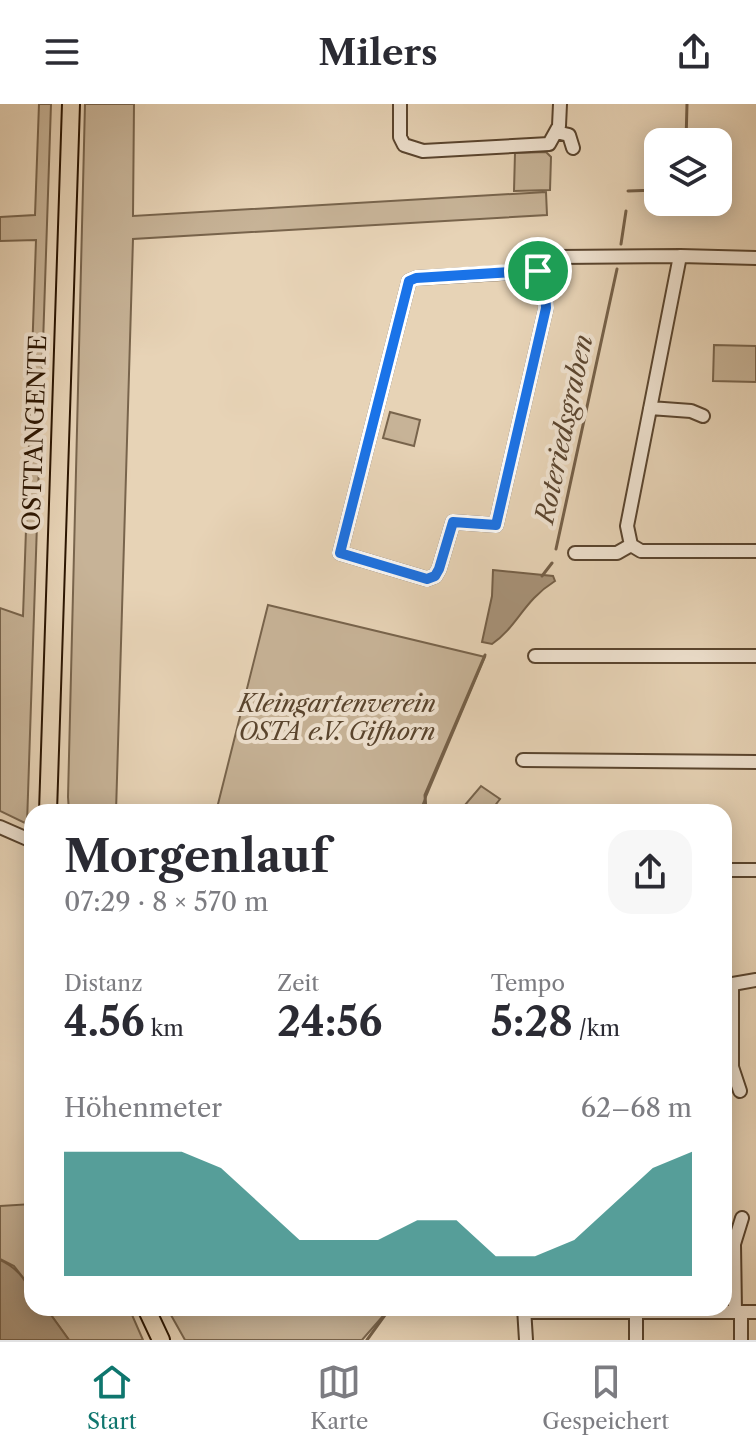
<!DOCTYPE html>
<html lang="de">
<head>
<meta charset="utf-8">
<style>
	:root { --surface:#fff; --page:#f7f7f7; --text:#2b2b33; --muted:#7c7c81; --line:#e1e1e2; --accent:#0f766e }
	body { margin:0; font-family:"Libre Caslon Text",serif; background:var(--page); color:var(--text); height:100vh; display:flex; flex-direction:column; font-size:30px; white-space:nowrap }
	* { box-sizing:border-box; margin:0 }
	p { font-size:26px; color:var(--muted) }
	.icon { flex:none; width:44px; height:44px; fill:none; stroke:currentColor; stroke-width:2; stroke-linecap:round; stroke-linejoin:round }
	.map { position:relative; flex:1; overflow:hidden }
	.side { position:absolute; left:24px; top:700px; width:708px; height:512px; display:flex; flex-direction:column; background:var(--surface); border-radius:24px; box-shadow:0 4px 20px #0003 }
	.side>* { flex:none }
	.fabs { position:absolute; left:644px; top:24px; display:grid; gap:16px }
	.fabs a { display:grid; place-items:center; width:88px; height:88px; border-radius:16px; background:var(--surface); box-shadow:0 4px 20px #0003; font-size:40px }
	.pin { position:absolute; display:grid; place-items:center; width:68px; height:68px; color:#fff; margin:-34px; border:4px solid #fff; border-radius:50%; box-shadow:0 2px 8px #0007 }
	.round { display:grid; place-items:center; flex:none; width:84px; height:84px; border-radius:24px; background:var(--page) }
	.summary { display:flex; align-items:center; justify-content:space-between; height:136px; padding:0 40px }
	h1 { font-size:44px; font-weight:800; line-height:60px }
	.figures { display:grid; grid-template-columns:repeat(3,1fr); gap:12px; height:136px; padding:8px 40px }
	.figures div { display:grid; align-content:center }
	.figures b { font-size:40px; font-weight:800 }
	.figures small { font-size:22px; font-weight:400 }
	.figures p { font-size:22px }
	.chart { height:224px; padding:16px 40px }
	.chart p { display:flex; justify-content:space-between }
	.chart svg { width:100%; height:144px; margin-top:8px; fill:var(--accent); opacity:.7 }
	header { display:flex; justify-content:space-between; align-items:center; height:104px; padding:0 40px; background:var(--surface); font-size:36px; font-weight:800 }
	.tab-bar { display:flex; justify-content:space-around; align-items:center; height:112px; border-top:2px solid var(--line); background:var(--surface); font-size:22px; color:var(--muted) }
	.tab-bar a { display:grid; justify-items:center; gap:4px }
	.tab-bar .active { color:var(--accent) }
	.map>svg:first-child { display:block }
	.green { fill:#c7b397; stroke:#78644c; stroke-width:2 }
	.water { fill:#a79278; stroke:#756048; stroke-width:2 }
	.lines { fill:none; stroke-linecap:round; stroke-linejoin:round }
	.stream { stroke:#756048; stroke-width:3 }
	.minor-casing { stroke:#59442e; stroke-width:16 }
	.major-casing { stroke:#2a1400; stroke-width:20 }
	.minor { stroke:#efe2d0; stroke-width:12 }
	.major { stroke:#e7d3b6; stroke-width:16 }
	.route-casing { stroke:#fff; stroke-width:16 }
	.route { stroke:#1a73e8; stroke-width:10 }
	.labels { text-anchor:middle; stroke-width:8; stroke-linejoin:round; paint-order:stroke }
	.street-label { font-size:24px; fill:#2a1400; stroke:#efe2d0 }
	.park-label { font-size:24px; font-style:italic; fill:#59442d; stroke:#efe2d0 }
	.water-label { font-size:26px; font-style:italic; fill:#5c4630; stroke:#efe2d0 }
</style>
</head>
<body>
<header><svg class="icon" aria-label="menu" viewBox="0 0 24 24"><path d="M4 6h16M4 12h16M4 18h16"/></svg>Milers<svg class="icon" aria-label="share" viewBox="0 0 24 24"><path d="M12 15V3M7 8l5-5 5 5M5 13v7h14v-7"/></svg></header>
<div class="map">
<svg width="756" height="1236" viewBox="0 0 756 1236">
	<rect width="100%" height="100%" fill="#e7d3b6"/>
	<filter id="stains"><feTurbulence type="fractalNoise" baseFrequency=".0025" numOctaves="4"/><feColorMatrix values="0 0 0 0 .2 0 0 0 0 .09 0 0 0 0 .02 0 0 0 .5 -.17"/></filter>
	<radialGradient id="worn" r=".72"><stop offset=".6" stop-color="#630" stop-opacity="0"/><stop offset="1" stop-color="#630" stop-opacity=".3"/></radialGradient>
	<path class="green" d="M39,0H51L27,720L0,707V504L23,512L36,136L0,137V113L35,111Z
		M85,0H134L133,112L546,88L547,111L133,135L116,708H69L68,693Z
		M546,48L551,53L550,86L514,87L515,49Z
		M714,241L756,242V278L713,277Z
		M390,308L420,316L414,342L383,334Z
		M268,501L485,553L422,702L423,708H216Z
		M481,682L500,695L490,708H459Z
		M32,1100V1185L14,1162L0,1155V1102Z
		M46,1204H129L143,1236H69Z
		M167,1204H390L362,1236H185Z"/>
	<path class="water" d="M493,466L553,472L555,477C523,497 518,522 492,540L482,538L492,492Z
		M0,1156C21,1166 32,1181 32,1204H46L69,1236H0Z"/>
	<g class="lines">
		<path class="stream" d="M686,38L687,0
			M628,87L658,86
			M621,140L626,107
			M556,445L617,165
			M542,472L552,459
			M426,708L425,691L485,551
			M367,1236L390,1204"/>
		<defs>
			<path id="minor" d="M400,0V33L404,41L423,47L549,40L559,22L560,0
				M556,28L569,31L573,44
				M544,166L546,204L496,421L453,418L439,465L435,472L427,475L340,449L409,177L416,174L538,167L557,153L680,152
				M650,304L691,307L703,312
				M631,441L627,422L680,152L756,154
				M575,449H617L631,441L641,447H756
				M535,552H756
				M523,656L756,658
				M0,723L32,737
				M724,766H756
				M727,881L756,876
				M732,881V963L740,987
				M524,1204L526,1236
				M524,1208H756
				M735,1208L734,1140L742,1114
				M741,1208V1236
				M636,1236V1208"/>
			<path id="major" d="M48,708L71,0
				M146,1204L161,1236"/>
		</defs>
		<use href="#minor" class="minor-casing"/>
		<use href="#major" class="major-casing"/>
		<use href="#minor" class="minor"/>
		<use href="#major" class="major"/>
	</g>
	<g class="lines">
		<defs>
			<path id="route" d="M544,166L546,204L496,421L453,418L439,465L435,472L427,475L340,449L409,177L416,174Z"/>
		</defs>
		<use href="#route" class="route-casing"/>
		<use href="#route" class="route"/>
	</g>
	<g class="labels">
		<g class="street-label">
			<text transform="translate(35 329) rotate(-88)" y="8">OSTTANGENTE</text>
		</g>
		<g class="park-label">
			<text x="337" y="608">Kleingartenverein<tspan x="337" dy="28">OSTA e.V. Gifhorn</tspan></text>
		</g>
		<g class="water-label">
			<text transform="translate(564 325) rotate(-78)" y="9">Roteriedsgraben</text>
		</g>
	</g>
	<rect width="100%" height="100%" filter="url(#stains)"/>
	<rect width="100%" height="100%" fill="url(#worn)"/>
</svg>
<div class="fabs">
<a><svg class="icon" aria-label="layers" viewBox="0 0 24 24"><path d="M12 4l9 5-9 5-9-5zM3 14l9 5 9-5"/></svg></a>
</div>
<div class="pin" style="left:538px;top:167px;background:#1e9e55"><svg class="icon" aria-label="arrive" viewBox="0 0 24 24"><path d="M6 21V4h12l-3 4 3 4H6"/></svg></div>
<section class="side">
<div class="summary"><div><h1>Morgenlauf</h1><p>07:29 · 8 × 570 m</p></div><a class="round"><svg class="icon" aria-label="share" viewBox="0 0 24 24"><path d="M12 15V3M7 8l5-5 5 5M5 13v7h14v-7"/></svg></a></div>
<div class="figures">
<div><p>Distanz</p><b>4.56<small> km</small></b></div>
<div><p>Zeit</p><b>24:56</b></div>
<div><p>Tempo</p><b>5:28<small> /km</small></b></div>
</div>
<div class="chart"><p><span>Höhenmeter</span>62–68 m</p>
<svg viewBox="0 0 160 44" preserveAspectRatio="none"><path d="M0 44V6L10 6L20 6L30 6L40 11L50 22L60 33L70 33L80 33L90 27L100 27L110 38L120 38L130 33L140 22L150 11L160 6V44z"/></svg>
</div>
</section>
</div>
<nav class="tab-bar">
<a class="active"><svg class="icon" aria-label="home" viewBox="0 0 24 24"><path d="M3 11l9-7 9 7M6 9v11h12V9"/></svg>Start</a>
<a><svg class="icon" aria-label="map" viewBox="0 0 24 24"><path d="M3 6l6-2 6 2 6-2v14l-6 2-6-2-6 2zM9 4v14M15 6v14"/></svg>Karte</a>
<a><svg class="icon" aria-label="saved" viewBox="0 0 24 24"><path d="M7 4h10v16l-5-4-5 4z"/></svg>Gespeichert</a>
</nav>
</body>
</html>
